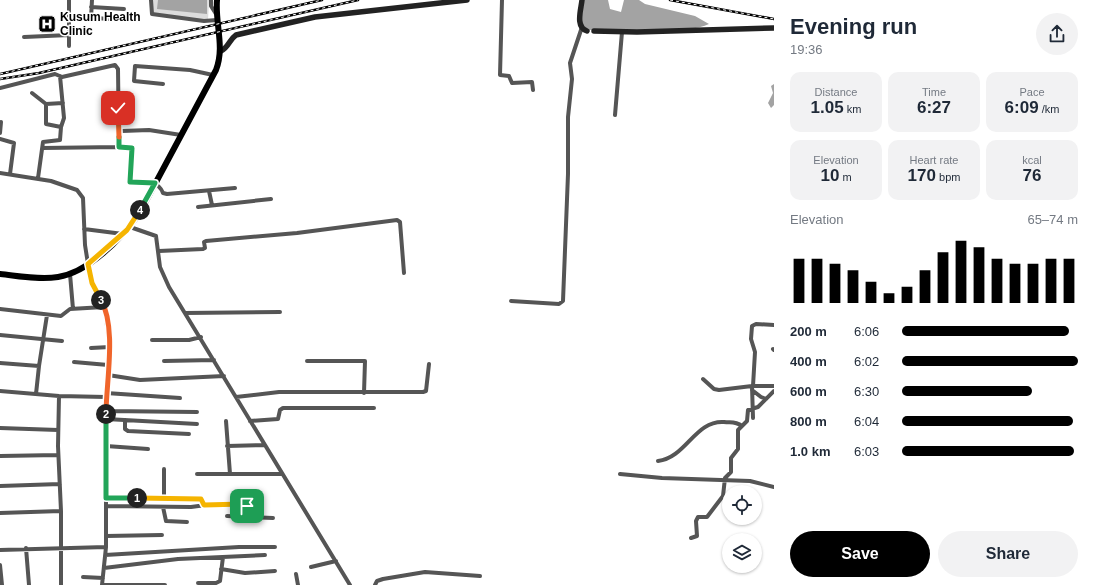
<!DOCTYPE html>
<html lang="en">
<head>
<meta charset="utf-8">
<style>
	:root { --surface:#fff; --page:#f2f2f3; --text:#1f2937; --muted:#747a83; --accent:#000 }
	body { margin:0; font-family:Helvetica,sans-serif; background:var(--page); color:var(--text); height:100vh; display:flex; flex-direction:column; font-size:15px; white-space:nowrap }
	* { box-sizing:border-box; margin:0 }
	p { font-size:13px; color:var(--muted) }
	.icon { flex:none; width:22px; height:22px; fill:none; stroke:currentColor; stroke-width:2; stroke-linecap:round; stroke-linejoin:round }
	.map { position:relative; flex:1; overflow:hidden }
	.drawer { display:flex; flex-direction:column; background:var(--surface); width:320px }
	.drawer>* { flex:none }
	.buttons { position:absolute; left:722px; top:485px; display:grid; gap:8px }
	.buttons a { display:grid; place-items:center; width:40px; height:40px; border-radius:50%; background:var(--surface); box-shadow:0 1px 3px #0004; font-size:20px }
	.pin { position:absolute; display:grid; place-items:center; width:34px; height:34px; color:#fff; margin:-17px; border-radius:8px; box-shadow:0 2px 6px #0006 }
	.km { position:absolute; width:20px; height:20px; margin:-10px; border-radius:50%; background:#222; color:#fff; font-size:11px; line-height:20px; text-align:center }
	.round { display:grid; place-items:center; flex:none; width:42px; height:42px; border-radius:21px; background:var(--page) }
	.headline { display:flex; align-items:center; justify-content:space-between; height:68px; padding:0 16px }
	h1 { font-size:22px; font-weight:700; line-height:30px }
	.stats { display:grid; grid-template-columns:repeat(3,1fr); gap:6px; height:68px; padding:4px 16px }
	.stats div { display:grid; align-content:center; border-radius:10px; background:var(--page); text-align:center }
	.stats b { font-size:17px; font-weight:700 }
	.stats small { font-size:11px; font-weight:400 }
	.stats p { font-size:11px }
	.chart { height:112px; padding:8px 16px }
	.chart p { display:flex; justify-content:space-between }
	.chart svg { width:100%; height:72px; margin-top:4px; stroke:var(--accent); stroke-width:6 }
	.action { display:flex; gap:8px; margin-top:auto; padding:8px 16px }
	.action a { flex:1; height:46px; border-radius:24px; background:var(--accent); color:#fff; font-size:16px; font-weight:700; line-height:46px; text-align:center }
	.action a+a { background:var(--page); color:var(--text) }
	ul { padding:0 16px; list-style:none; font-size:13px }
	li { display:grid; grid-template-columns:64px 48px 1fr; align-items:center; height:30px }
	li i { height:10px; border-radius:5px; background:var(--accent) }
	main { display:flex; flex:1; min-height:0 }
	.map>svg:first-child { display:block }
	.green { fill:#dcdcdc }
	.water { fill:#a3a3a3 }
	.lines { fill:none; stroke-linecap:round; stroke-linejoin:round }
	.street { stroke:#555; stroke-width:4 }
	.secondary { stroke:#222; stroke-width:5.5 }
	.primary { stroke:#000; stroke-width:6 }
	.rail-casing { stroke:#000; stroke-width:2.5 }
	.rail { stroke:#fff; stroke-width:1; stroke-dasharray:3; stroke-linecap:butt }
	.split-1-casing { stroke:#fff; stroke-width:8 }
	.split-2-casing { stroke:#fff; stroke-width:8 }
	.split-3-casing { stroke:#fff; stroke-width:8 }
	.split-4-casing { stroke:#fff; stroke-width:8 }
	.split-5-casing { stroke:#fff; stroke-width:8 }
	.split-6-casing { stroke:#fff; stroke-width:8 }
	.split-1 { stroke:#f5b400; stroke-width:5 }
	.split-2 { stroke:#22a559; stroke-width:5 }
	.split-3 { stroke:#f0652b; stroke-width:5 }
	.split-4 { stroke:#f5b400; stroke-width:5 }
	.split-5 { stroke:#22a559; stroke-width:5 }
	.split-6 { stroke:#f0652b; stroke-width:5 }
	.labels { text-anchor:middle; stroke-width:3; stroke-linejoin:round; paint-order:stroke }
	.poi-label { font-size:12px; font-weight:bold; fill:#000; stroke:#fff; text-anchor:start }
</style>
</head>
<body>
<main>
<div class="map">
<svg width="774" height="585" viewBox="0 0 774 585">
	<rect width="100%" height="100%" fill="#fff"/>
	<path class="green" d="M151,0H209L208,21L150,14Z"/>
	<path class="water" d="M158,0H207V14L157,9Z
		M584,0H608L610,9L621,12L624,0H639L645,4L695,16L709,24C686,36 616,28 587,30L581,22Z
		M774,84V105L771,108L768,103L773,93L771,86Z"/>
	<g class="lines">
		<path class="street" d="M69,0V46
			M151,0L152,14L204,21L217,20
			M211,0V6L216,14
			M502,0L500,75L509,76L512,83L532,82L533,90
			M91,7L124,9
			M69,16L109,19
			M91,18L92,0
			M24,37L69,35
			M60,76L64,118L61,127
			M163,84L134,81L135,66L190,70L213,75
			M0,88L55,74L62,77L115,65L118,69L119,147L132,148L130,182C142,182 158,179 163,193L167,194L235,188
			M32,93L46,104L63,103
			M615,115L622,32
			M122,131L149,130L181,135
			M0,133L1,122
			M0,139L14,143L10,174
			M42,148L119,147
			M0,173L51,181L77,190L83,198L85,245L88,264L92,283L105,310L109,342L106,397V547L102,585
			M38,178L43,142L60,140L61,127L46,124V104
			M209,191L212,205
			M198,207L271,199
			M130,227L156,236L160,267L169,287L350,585
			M84,229L123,234
			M159,251L203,249L205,248L204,242L206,241L297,233L397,220L400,222L404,273
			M70,274L73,309
			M511,301L559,304L563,301L568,174V117L572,79L570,63L582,27
			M0,309L61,316L70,309L104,307
			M185,313L280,312
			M0,335L62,341
			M152,340H189L201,337
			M91,348L110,347
			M773,349L774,350
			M164,361L214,360
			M307,361H365L364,393
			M74,362L108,365
			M0,363L39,366
			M108,375L140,380L224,376
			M703,379L714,389L719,390L752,386H774
			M752,386L753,418
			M753,386L755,352L751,339L752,326L756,324L774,325
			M752,390L761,397L766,399
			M0,391L59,396L106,397
			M106,393L180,398
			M36,394L39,366L47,315
			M59,396L58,446L61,511V585
			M236,397L279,392H423L426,391L429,364
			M106,411L197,412
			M106,419L197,424
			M125,420V429L128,431L189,434
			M226,421L230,474
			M250,421L278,419L280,410L283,408H374
			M742,426L747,421L748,410L758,407L774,391
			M0,428L58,430
			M106,446L148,449
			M227,446L265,445
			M0,456L58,455
			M658,461C686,458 695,420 724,422C731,423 735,421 742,426L738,430V449L731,458V472L725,478L723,496L707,517H698L696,521L697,536L691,538
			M197,474H282
			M620,474L662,478L750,481L774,487
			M0,486L60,484
			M106,498L201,499L204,505
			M164,499V469
			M106,506L191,507L206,505L243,504L247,507V517
			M163,507L166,521L187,522
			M0,513L61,511
			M227,516L273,518
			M106,536L162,535
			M26,548L29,585
			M0,550L106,547
			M105,555L239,547H275
			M0,565L2,585
			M311,567L336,561
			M104,568L178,559L265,555
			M221,569L245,573L275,571
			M296,574L298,585
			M83,577L103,578
			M198,583H216L220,581L223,557
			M103,585H165
			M375,585L377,581L383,579L425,572L480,576"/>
		<path class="secondary" d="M582,0C581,10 575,27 587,31
			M594,31L637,32L774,28
			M221,51C229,47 229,40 236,35L315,17L467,0"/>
		<path class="primary" d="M0,274C19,276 39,280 58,277C89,272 121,239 139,214L216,70C225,47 215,24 217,0"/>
		<defs>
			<path id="rail" d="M670,0L774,19
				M0,74L322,0
				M0,79L39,73L358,0"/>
		</defs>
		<use href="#rail" class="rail-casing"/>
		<use href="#rail" class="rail"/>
	</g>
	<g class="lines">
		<defs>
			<path id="split-1" d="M137,498L201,499L204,505L243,504L247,506"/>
			<path id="split-2" d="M106,414V498H137"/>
			<path id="split-3" d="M101,300C117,328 106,382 106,414"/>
			<path id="split-4" d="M101,300L92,283L88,264L127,230L140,210"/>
			<path id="split-5" d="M119,137V147L132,148L130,182L155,183L140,210"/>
			<path id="split-6" d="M118,108L119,137"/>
		</defs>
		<use href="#split-1" class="split-1-casing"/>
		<use href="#split-2" class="split-2-casing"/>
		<use href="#split-3" class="split-3-casing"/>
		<use href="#split-4" class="split-4-casing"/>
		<use href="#split-5" class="split-5-casing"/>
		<use href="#split-6" class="split-6-casing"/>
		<use href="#split-1" class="split-1"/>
		<use href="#split-2" class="split-2"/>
		<use href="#split-3" class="split-3"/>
		<use href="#split-4" class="split-4"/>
		<use href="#split-5" class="split-5"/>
		<use href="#split-6" class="split-6"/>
	</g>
	<defs>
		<symbol id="hospital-square" viewBox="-11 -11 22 22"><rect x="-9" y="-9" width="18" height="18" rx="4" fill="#000" stroke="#fff"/><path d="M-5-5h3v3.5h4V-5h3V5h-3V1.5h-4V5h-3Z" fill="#fff"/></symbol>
	</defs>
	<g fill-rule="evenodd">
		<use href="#hospital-square" x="37" y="14" width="20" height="20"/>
	</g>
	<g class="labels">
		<g class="poi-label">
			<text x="60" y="21">Kusum Health<tspan x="60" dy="14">Clinic</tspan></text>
		</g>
	</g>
</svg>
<div class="buttons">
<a><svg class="icon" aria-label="locate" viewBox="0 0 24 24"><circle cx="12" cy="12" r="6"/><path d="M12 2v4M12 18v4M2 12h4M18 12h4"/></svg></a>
<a><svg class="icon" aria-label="layers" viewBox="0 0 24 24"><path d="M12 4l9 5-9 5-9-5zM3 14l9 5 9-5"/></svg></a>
</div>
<div class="pin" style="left:247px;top:506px;background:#1e9e55"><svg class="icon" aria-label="arrive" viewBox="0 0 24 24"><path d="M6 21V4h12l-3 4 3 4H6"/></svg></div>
<div class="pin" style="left:118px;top:108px;background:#d93025"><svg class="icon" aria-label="check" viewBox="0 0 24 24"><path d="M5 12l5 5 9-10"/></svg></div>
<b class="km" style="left:137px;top:498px">1</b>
<b class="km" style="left:106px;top:414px">2</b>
<b class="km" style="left:101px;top:300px">3</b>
<b class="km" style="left:140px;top:210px">4</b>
</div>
<section class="drawer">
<div class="headline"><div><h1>Evening run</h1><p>19:36</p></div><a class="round"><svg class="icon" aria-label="share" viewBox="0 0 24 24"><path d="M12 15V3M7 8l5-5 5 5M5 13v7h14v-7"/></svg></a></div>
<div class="stats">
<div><p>Distance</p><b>1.05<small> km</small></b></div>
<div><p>Time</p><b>6:27</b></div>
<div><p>Pace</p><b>6:09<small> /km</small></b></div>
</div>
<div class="stats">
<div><p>Elevation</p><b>10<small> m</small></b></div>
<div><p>Heart rate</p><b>170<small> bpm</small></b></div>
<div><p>kcal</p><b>76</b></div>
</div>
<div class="chart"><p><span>Elevation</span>65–74 m</p>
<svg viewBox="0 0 160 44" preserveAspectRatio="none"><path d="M5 44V17M15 44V17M25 44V20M35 44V24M45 44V31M55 44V38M65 44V34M75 44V24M85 44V13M95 44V6M105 44V10M115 44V17M125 44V20M135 44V20M145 44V17M155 44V17"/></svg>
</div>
<ul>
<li><b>200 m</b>6:06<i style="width:95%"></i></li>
<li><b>400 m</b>6:02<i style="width:100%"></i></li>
<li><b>600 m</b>6:30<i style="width:74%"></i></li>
<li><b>800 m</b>6:04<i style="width:97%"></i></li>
<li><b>1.0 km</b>6:03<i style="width:98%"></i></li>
</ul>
<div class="action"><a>Save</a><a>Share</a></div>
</section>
</main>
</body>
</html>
